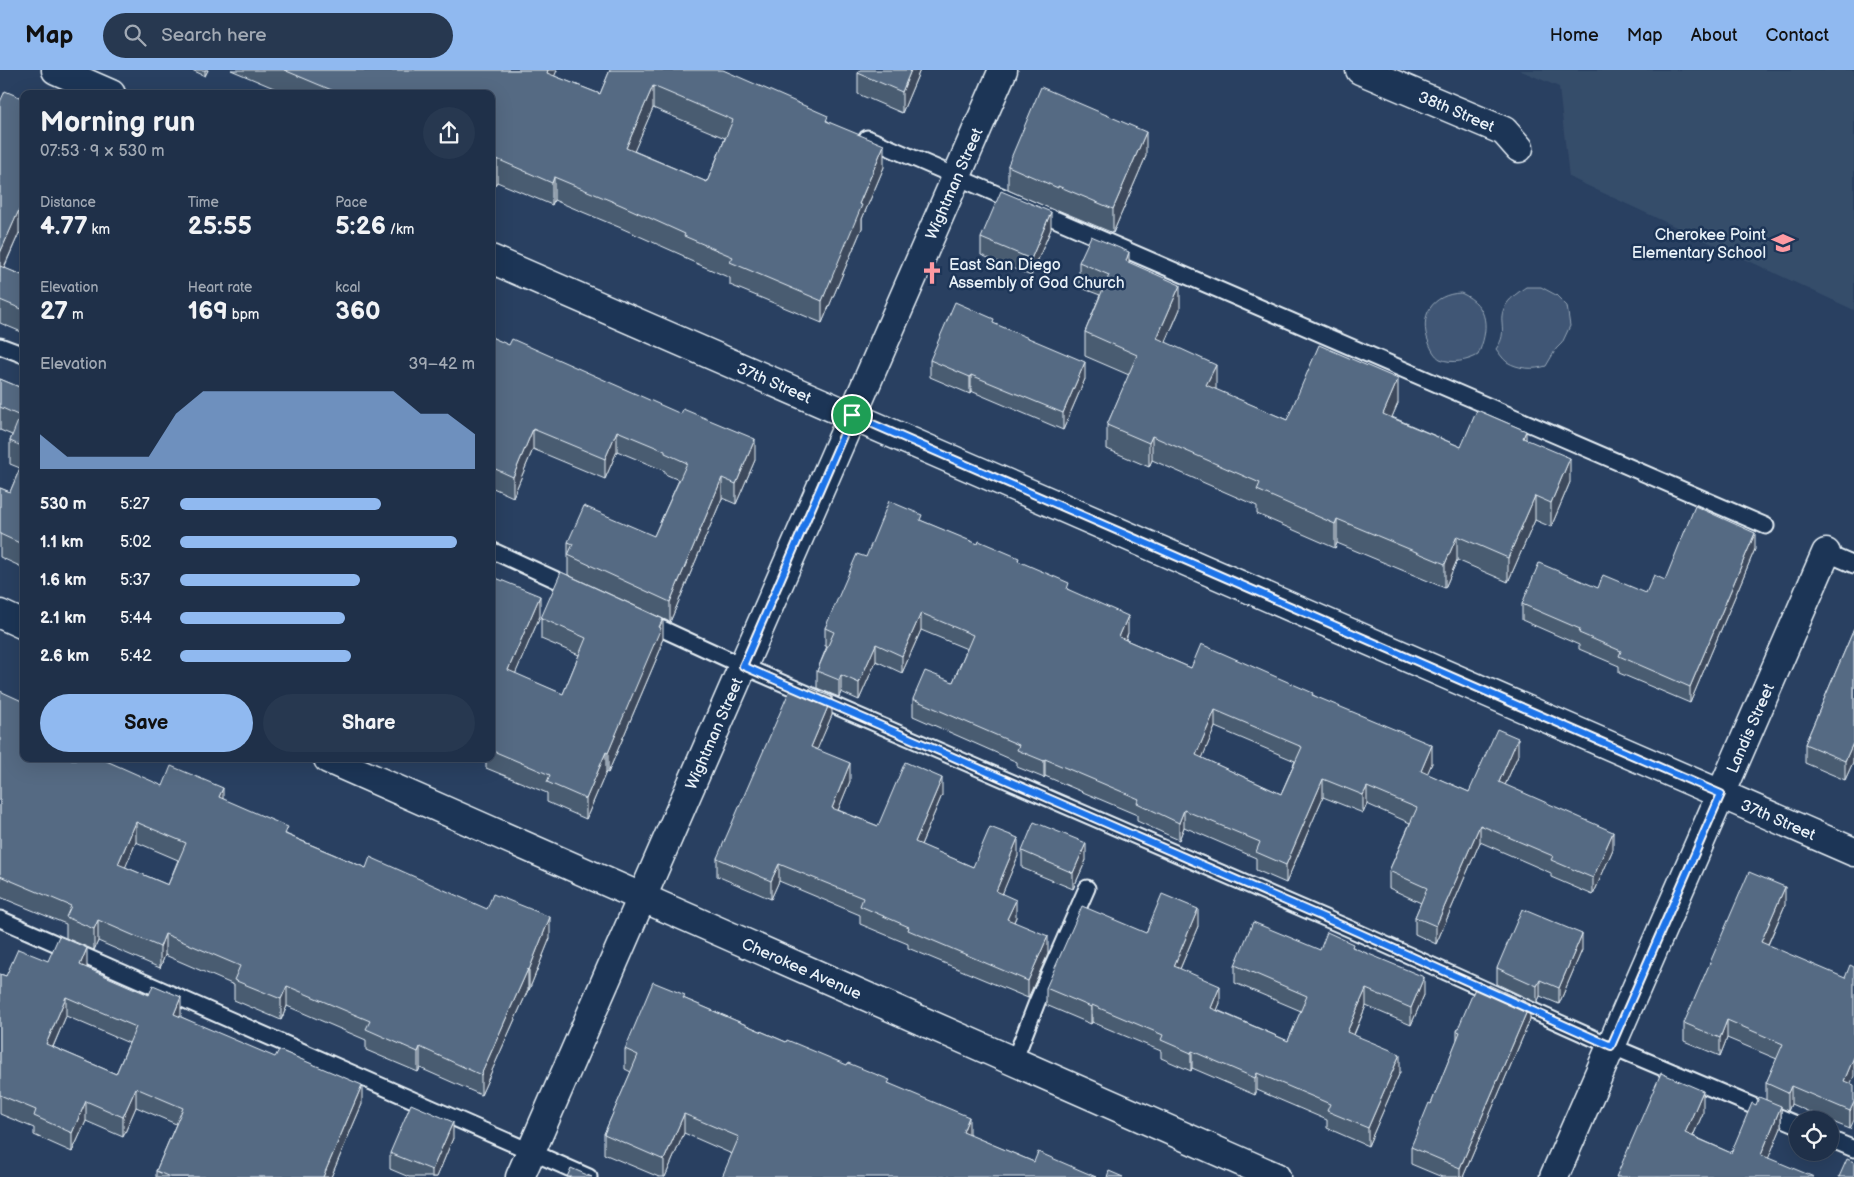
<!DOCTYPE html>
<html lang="en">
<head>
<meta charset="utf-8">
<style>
	:root { --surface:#1f3049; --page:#273850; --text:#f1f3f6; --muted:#a1a9b4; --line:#3c4b61; --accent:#90b9f0 }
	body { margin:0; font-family:"Balsamiq Sans",sans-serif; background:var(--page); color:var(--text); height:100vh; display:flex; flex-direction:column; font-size:19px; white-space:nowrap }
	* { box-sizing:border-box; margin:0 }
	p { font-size:16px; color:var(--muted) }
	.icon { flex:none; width:28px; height:28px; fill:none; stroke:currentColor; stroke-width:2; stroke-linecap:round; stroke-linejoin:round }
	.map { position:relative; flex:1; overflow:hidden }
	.details { position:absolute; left:20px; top:20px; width:475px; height:672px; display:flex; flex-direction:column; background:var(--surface); border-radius:10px; box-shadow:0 5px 20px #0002,0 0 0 1px var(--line) }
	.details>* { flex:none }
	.buttons { position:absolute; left:1789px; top:1041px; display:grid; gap:10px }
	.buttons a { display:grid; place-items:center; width:50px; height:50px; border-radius:50%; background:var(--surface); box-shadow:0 5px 20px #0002,0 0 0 1px var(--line); font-size:25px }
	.pin { position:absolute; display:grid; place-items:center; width:42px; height:42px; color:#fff; margin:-21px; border:2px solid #fff; border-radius:50%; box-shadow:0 1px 5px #0007 }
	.round { display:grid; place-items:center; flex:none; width:52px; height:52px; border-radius:26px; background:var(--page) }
	.overview { display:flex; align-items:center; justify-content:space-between; height:85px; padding:0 20px }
	h1 { font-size:28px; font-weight:700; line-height:38px }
	.metrics { display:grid; grid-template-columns:repeat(3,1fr); gap:8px; height:85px; padding:5px 20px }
	.metrics div { display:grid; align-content:center }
	.metrics b { font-size:25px; font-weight:700 }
	.metrics small { font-size:14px; font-weight:400 }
	.metrics p { font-size:14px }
	.chart { height:140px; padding:10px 20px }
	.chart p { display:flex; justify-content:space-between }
	.chart svg { width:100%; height:90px; margin-top:5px; fill:var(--accent); opacity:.7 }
	.cta { display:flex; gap:10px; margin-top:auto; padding:10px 20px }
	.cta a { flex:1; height:58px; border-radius:30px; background:var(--accent); color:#111; font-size:20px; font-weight:700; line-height:58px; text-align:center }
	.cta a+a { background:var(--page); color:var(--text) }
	ul { padding:0 20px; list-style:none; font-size:16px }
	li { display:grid; grid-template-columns:80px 60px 1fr; align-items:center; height:38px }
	li i { height:12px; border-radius:6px; background:var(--accent) }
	header { display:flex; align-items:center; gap:30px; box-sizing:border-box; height:70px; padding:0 25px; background:var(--accent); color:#111 }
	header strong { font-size:24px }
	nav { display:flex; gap:28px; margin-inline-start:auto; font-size:18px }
	.search { width:350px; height:45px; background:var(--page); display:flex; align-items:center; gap:12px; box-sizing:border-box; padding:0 18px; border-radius:28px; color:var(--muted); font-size:19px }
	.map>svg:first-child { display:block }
	.built { fill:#364d6b }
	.green { fill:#415774; stroke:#94a4b6 }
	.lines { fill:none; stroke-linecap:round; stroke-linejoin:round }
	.lane-casing { stroke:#e8f1f8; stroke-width:19 }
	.street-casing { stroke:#e8f1f8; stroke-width:31 }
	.secondary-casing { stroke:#e8f1f8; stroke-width:31 }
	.lane { stroke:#1d3557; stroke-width:15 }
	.street { stroke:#1d3557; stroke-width:28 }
	.secondary { stroke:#1d3557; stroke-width:28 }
	.wall { fill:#495b71; stroke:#e8f1f8; fill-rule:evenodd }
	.shaded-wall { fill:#3c4a5c; stroke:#e8f1f8 }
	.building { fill:#556a83; stroke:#e8f1f8; fill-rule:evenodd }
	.route-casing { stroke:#fff; stroke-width:10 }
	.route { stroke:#1a73e8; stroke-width:6 }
	.labels { text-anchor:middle; stroke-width:5; stroke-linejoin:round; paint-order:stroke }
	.street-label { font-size:16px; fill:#e8f1f8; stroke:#1d3557 }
	.poi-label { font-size:16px; fill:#e8f1f8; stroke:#1d3557; text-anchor:end }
</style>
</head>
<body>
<header>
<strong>Map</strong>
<div class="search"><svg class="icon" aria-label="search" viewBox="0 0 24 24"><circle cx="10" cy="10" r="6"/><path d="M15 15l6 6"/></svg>Search here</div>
<nav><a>Home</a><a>Map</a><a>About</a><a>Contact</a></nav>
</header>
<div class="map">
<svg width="1854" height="1107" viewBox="0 0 1854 1107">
	<rect width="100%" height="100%" fill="#294061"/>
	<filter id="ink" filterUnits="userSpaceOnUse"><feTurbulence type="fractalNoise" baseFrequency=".02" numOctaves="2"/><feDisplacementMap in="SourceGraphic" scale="10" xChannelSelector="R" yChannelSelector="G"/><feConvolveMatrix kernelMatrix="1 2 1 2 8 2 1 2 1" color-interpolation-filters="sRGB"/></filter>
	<g filter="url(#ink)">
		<path class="built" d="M1519,0H1854V240L1569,107L1559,17Z"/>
		<path class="green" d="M1526,217H1541L1556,225L1567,236L1570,256L1562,273L1556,279L1546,296C1534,300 1518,299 1507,292C1503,289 1499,283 1496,279C1503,269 1503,264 1502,252C1500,235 1514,225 1526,217Z
			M1461,223C1490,236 1489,259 1478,285C1468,291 1451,294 1440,289C1435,286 1431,279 1429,273C1418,246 1432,224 1461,223Z"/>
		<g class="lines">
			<defs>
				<path id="lane" d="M867,68L1766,456
					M0,276L24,285
					M491,480L576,519
					M1826,483L1854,495
					M645,551L743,596L1348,858L1611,976L1798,1055
					M0,849L589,1107
					M1014,991L1037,932L1087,818
					M1830,1069L1854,1079"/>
				<g id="street">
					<path d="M56,0L111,24"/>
					<path id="s1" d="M1360,0L1504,61L1519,78"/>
					<path id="s2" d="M491,189L1854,782"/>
					<path d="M0,544L24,555"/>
					<path id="s3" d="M328,689L1276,1107"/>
					<path id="s4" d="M1721,724L1826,483"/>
				</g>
				<g id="secondary">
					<path id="s5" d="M520,1107L1003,0"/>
					<path d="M1554,1107L1721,724"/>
				</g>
			</defs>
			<use href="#lane" class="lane-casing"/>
			<use href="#street" class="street-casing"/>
			<use href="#secondary" class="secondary-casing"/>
			<use href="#lane" class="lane"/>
			<use href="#street" class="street"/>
			<use href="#secondary" class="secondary"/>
		</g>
		<path class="wall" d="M192,0H208L205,6Z
			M231,0H557L554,6L600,24L610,0L828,51L884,97L862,149V158L822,253L730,215V208L684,188V186L621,158L554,130L552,135L497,112L495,115L491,113V24H288ZM653,38L725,68L707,112L634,81Z
			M920,0L902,43L858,24V3Z
			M24,29V165L19,163L4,198L24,206V263L0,253V32Z
			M1146,86L1113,163L1058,140V142L1008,120V95Z
			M1051,159L1031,206L981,185V168Z
			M1079,192L1129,193L1180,239L1166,272L1216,319V320L1287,350L1398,333L1392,347L1461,377L1526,370L1570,412L1551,457L1535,450L1508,512L1457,490L1445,518L1337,473L1335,478L1257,444V436L1152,390L1149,397L1107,379V355L1129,305L1085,286V262L1100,225L1079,217Z
			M994,254L1085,309L1063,360L971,321L970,324L930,307V290Z
			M491,267L755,390L736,434L722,428L670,552L568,505V472L654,466L679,410L665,404V401L617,381L605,409L533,379L513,427L491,417Z
			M0,309L24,319V498L0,487V418L10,422L20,398L10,394V371L12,365L0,360Z
			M922,451L1019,492L1069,520L1128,563L1126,570L1191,598L1313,625L1432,693L1427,704L1469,722L1518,685L1505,715L1613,779L1593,825L1551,807V803L1480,772L1436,874L1415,864V847L1421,833L1389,818V801L1410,753L1367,734L1363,743L1323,727L1286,813L1256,800V788L1184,757L1179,770L1137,751V745L1045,706L1044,708L1017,697V692L913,646V629L953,612L967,579L921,560L902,603L876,591L859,630L841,622L839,627L817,618V601L827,576H825V558L866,487ZM1215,657L1295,691L1281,724L1202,688Z
			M1755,479L1690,633L1619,603V596L1579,579V575L1522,550V534L1598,518L1646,523L1665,510Z
			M491,506L540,546L515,604L563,624L579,585L541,569V548L663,569L661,573V578L608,703L606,702L586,749L547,732V723L486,698V689H491Z
			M1854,559V692H1853L1845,710L1805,693V674Z
			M0,621L24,689L163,716L223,729L288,765L366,798L550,868L529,920H528L481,1025L420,998L418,1002L366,980V970L287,936L281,950L234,930V915L165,885L160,898L98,871L94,880L66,868V854L0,827ZM136,772L178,790L168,815L125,797Z
			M832,645L817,679L850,711L838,740L878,756L942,725L921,775L973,797L1018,786L1002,824L1016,847L1014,852L1048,884L1028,928L908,878V874L860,854V845L779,811L771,829L717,806V788Z
			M1022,781L1086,790L1073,819L1022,798Z
			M1785,835L1768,875L1851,1014L1850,1059L1830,1051V1050H1828L1791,1034L1788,1041L1781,1038V1058L1768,1088L1616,1107L1703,1043L1693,1066L1731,1083L1756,1035L1766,1030V1013L1777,989L1727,968L1720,986L1684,971V953Z
			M1198,856L1180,899L1220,933L1217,940L1288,971L1301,941L1235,913V895L1320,880L1353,877L1424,925L1411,955L1366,936L1354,965L1400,1002L1368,1076L1327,1058V1050L1257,1020L1255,1025L1192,998L1191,1001L1161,988V981L1092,952L1091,954L1046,935V918L1146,863Z
			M1582,880L1559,934L1540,926L1537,933L1497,914V898Z
			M48,891L87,897V898L181,947L362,1034L331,1107H156V1101L176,1054L136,1037L123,1067L86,1051L72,1082L34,1065V1058L0,1044V904L6,906ZM66,946L129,973L116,1004L53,977Z
			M1487,921L1530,950L1463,1107H1442L1411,1094V1077L1431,1034L1457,970V961Z
			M685,929L786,972L890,1014L969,1065L1034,1092L1096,1107L732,1084L684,1063L665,1107H659L604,1084V1064L631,1002L625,999V979Z
			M453,1068L437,1107H409L390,1099V1083Z"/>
		<path class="shaded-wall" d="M205,0H208L205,6Z
			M548,0H557L547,25V3Z
			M911,0H920L902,43V22Z
			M653,16V38L626,100V78Z
			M1146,62V86L1113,163V139Z
			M24,67V90L21,74Z
			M884,75V97L862,149V158L822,253V231L859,134Z
			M497,89V112L495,115V92Z
			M554,107V130L552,135V113Z
			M19,140V163L0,206V183Z
			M1051,142V159L1031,206V189Z
			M1129,182V207L1126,191Z
			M1180,215V239L1157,292V268Z
			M1085,292V309L1063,360V343Z
			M1216,295V319L1206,339V315Z
			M971,305V321L970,324V307Z
			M1398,309V333L1383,368V344Z
			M533,359V379L513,427V407Z
			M617,361V381L605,409V389Z
			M1526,361V385L1523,368Z
			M1152,366V390L1149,397V373Z
			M755,369V390L736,434V414Z
			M1570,388V412L1551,457V433Z
			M722,408V428L670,552V532Z
			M1535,426V450L1508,512V488Z
			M1337,449V473L1335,478V454Z
			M1755,463V479L1690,633V617Z
			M1457,466V490L1445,518V494Z
			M540,526V546L508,621V600Z
			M921,543V560L902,603V586Z
			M1128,546V563L1119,584V567Z
			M663,549V569L661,573V578L608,703V683Z
			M876,574V591L859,630V613Z
			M841,605V622L839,627V610Z
			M832,627V645L811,694V677Z
			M1215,640V657L1196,703V685Z
			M1518,668V685L1499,729V712Z
			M1853,673V692L1845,710V691Z
			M1432,675V693L1421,718V701Z
			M606,682V702L586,749V729Z
			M1045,689V706L1044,708V691Z
			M850,693V711L832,755V738Z
			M942,708V725L915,789V772Z
			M1323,709V727L1286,813V795Z
			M1367,717V734L1363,743V725Z
			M223,718V738L219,727Z
			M1184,740V757L1179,770V753Z
			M136,752V772L118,815V794Z
			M1480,755V772L1436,874V856Z
			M1613,762V779L1593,825V808Z
			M1018,768V786L996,839V821Z
			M1086,773V790L1073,819V803Z
			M779,794V811L771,829V811Z
			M1785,817V835L1761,890V872Z
			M1016,830V847L1007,867V849Z
			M1198,839V856L1174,913V896Z
			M550,847V868L529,920V900Z
			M98,850V871L94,880V859Z
			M165,864V885L160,898V877Z
			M1582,864V880L1559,934V918Z
			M1048,866V884L1028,928V911Z
			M87,878V897L80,915V895Z
			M528,899V920L481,1025V1005Z
			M1424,907V925L1411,955V938Z
			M1540,910V926L1537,933V916Z
			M287,916V936L281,950V929Z
			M1220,916V933L1211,955V938Z
			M1366,919V936L1347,980V962Z
			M66,927V946L46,993V974Z
			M181,927V946L174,963V944Z
			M1530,934V950L1463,1107H1460V1098Z
			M1092,935V952L1091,954V937Z
			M1727,950V968L1720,986V968Z
			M420,977V998L418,1002V982Z
			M1192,981V998L1191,1001V983Z
			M1400,984V1002L1368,1076V1058Z
			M1854,987V1006L1844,1029V1011Z
			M1257,1003V1020L1255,1025V1008Z
			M362,1015V1034L331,1107H323Z
			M1791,1016V1034L1788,1041V1023Z
			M136,1018V1037L123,1067V1047Z
			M1703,1021V1043L1685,1084V1063Z
			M86,1031V1051L72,1082V1063Z
			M1854,1032V1050L1850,1059V1041Z
			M1781,1036V1058L1761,1106V1085Z
			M684,1044V1063L665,1107H664V1090Z
			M969,1047V1067L963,1062Z
			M453,1052V1068L437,1107H432V1100Z"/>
		<path class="building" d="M284,0H548L547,3L600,24L610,0H723L828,46L826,51L884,75L859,134L862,135L822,231L730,192L733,187L684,166L685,164L621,135L554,107L552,113L497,89L495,92L491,91V24H341ZM653,16L733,50L707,112L626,78Z
			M860,0H911L902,22L858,3Z
			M1041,17L1146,62L1113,139L1058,116V118L1008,96V95Z
			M5,21L24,29V67L21,74L24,75V142L19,140L0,183V32Z
			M1001,121L1051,142L1031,189L981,168Z
			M1091,166L1129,182L1126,191L1180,215L1157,268L1216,295L1206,315L1287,350L1319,275L1398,309L1383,344L1461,377L1477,340L1526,361L1523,368L1570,388L1551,433L1535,426L1508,488L1457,466L1445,494L1337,449L1335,454L1257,420L1260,413L1152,366L1149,373L1107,355L1137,285L1085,262L1109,205L1079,192Z
			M0,196L24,206V240L0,230Z
			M955,232L994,249L993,253L1085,292L1063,343L971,305L970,307L930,290Z
			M491,267L509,275L512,269L681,344L683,339L755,369L736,414L722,408L670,532L568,485L573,474L568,472L584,436L654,466L687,393L665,383V381L617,361L605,389L533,359L513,407L491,397Z
			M0,309L24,319V377L10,371L20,346L0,337Z
			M24,389V475L0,464V418L10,422Z
			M889,431L922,445L920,450L978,474L979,471L1019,488L1018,491L1069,513L1067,519L1128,546L1119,567L1191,598L1201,574L1313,623L1312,625L1432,675L1421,701L1469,722L1497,659L1518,668L1499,712L1613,762L1593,808L1551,790L1553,786L1480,755L1436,856L1415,847L1427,818L1389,801L1417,738L1367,717L1363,725L1323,709L1286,795L1256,782L1260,772L1184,740L1179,753L1137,733L1139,729L1045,689L1044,691L1017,680L1019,675L913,629L925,601L953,612L973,565L921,543L902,586L876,574L859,613L841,605L839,610L817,601L834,562L825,558L857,484L866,487ZM1215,640L1302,677L1281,724L1196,685Z
			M1695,436L1755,463L1690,617L1619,586L1621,581L1579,563L1580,559L1522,534L1539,493L1598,518L1603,505L1646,523L1654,505L1665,510Z
			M561,502L663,549L659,557L661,558L646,593L608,683L606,682L586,729L547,712L550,705L491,680V506L540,526L508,600L563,624L586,568L541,548Z
			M1854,559V673H1853L1845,691L1805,674Z
			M792,615L808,622L810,618L832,627L811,677L850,693L832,738L878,756L905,692L942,708L915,772L973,797L990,757L1018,768L996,821L1016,830L1007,849L1048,866L1028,911L908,860L909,857L860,836L863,828L779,794L771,811L717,788Z
			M0,621L24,632V689H102L163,716L171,696L223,718L219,727L288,757L285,764L366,798L370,787L487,839L493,824L550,847L529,900L528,899L481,1005L420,977L418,982L366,959L370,951L287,916L281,929L234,910L240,896L165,864L160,877L98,850L94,859L66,847L71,836L0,806ZM136,752L186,773L168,815L118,794Z
			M1034,752L1086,773L1073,803L1022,781Z
			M1749,802L1785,817L1761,872L1845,908L1850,895L1854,897V987L1844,1011L1854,1015V1032L1850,1041L1791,1016L1788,1023L1766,1013L1783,974L1727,950L1720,968L1684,953Z
			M1162,824L1198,839L1174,896L1220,916L1211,938L1288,971L1307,926L1235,895L1253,852L1320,880L1327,862L1353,874L1352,877L1424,907L1411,938L1366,919L1347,962L1400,984L1368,1058L1327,1041L1330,1034L1257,1003L1255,1008L1192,981L1191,983L1161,970L1163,965L1092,935L1091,937L1046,918L1082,836L1146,863Z
			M1522,839L1582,864L1559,918L1540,910L1537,916L1497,898Z
			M59,866L87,878L80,895L149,925L153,915L181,927L174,944L275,987L279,980L362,1015L323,1107H170L156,1101L183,1038L136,1018L123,1047L86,1031L72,1063L34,1046L36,1040L0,1025V904L6,906L18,879L48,891ZM66,927L136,957L116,1004L46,974Z
			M653,912L685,925L683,928L786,972L787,970L847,995L848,993L890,1010L888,1013L969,1047L963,1062L1034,1092L1038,1082L1096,1107H722L739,1067L684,1044L664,1090L604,1064L638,985L625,979Z
			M1489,915L1530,934L1460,1098L1411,1077L1429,1033L1431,1034L1460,962L1457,961L1476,916L1487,921Z
			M1661,1003L1703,1021L1685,1063L1731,1083L1752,1033L1756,1035L1759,1027L1781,1036L1761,1085L1814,1107H1616Z
			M411,1034L453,1052L432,1100L390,1083Z
			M1847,1089L1854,1092V1107H1839Z
			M571,1098L592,1107H567Z
			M1109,1101L1123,1107H1107Z"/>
	</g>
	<g class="lines" filter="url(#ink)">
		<defs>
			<path id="route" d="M852,345L1721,724L1611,976L1348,858L743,596Z"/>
		</defs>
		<use href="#route" class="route-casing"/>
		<use href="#route" class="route"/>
	</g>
	<defs>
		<symbol id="school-bare" viewBox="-9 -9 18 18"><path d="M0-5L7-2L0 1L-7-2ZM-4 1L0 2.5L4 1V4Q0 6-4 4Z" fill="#ff9aa2" stroke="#1d3557" stroke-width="2.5" paint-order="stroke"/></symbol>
		<symbol id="church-bare" viewBox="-9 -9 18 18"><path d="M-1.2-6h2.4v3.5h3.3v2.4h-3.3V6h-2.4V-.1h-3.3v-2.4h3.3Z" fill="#ff9aa2" stroke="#1d3557" stroke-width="2.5" paint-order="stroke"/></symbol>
	</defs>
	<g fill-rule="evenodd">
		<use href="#school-bare" x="1767" y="157" width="32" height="32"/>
		<use href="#church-bare" x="916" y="187" width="32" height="32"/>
	</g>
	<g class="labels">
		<g class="street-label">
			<text dy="6" stroke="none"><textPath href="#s1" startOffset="105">38th Street</textPath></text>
			<text dy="6" stroke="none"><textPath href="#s5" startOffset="1084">Wightman Street</textPath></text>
			<text dy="6" stroke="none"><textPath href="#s2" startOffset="309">37th Street</textPath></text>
			<text dy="6" stroke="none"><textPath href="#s4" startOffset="72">Landis Street</textPath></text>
			<text dy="6" stroke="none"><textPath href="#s5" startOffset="484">Wightman Street</textPath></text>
			<text dy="6" stroke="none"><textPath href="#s2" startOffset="1404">37th Street</textPath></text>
			<text dy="6" stroke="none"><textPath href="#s3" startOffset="518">Cherokee Avenue</textPath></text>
		</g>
		<g class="poi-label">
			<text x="1766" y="170">Cherokee Point<tspan x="1766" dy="18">Elementary School</tspan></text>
			<text x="949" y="200" text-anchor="start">East San Diego<tspan x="949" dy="18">Assembly of God Church</tspan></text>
		</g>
	</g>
</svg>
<div class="buttons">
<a><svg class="icon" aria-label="locate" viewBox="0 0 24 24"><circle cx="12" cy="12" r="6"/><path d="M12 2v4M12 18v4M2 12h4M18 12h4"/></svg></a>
</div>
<div class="pin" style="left:852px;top:345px;background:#1e9e55"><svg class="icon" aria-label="arrive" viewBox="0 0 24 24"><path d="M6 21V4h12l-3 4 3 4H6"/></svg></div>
<section class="details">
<div class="overview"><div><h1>Morning run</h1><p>07:53 · 9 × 530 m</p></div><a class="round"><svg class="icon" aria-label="share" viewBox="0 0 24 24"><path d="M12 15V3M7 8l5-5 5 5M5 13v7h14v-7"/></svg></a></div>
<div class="metrics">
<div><p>Distance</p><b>4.77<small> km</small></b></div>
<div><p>Time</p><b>25:55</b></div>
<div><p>Pace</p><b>5:26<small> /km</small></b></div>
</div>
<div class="metrics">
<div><p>Elevation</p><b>27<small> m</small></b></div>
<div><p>Heart rate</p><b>169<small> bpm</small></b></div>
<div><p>kcal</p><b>360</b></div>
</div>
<div class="chart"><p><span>Elevation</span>39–42 m</p>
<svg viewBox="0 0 160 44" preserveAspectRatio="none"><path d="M0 44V27L10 38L20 38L30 38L40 38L50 17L60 6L70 6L80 6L90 6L100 6L110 6L120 6L130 6L140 17L150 17L160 27V44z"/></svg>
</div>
<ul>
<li><b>530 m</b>5:27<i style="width:68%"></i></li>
<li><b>1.1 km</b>5:02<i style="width:94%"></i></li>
<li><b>1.6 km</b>5:37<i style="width:61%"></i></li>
<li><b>2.1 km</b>5:44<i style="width:56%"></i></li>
<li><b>2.6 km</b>5:42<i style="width:58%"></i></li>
</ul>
<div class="cta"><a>Save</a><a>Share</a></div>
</section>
</div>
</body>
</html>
